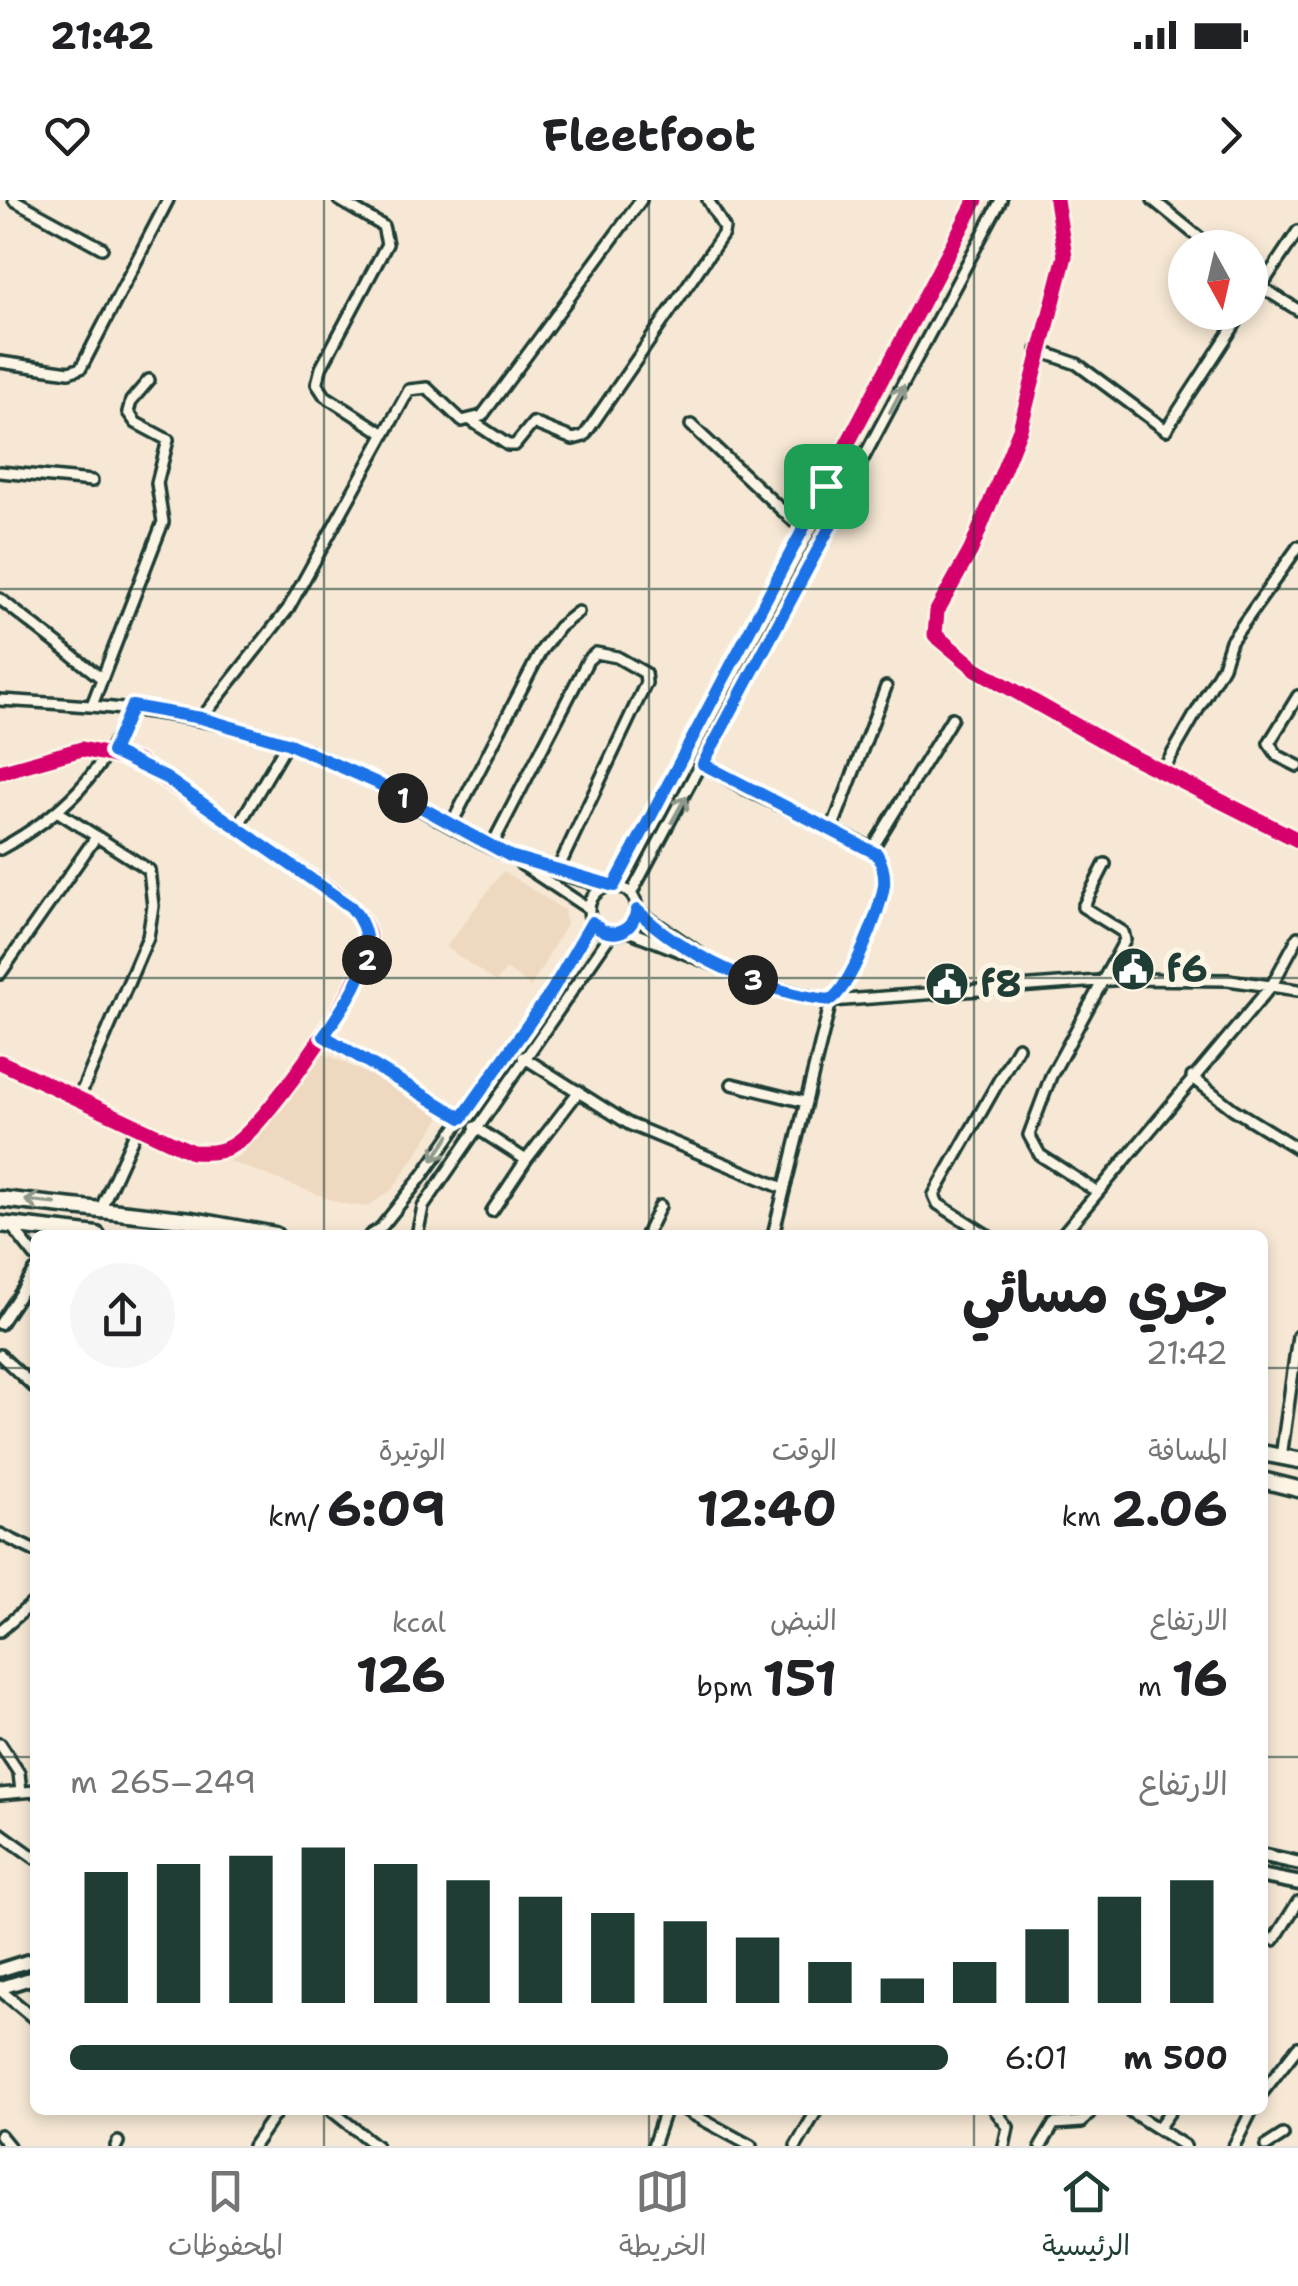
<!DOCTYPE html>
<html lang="ar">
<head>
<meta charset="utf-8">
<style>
	:root { --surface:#fff; --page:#f6f6f6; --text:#202124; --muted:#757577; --line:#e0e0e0; --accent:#1f3d34 }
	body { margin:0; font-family:"Shantell Sans","Playpen Sans Arabic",sans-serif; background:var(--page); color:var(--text); direction:rtl; height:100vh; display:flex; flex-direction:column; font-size:38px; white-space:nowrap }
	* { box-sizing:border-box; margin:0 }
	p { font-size:32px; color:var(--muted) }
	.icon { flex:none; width:55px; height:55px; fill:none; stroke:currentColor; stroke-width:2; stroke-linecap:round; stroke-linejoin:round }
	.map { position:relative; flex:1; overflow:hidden; direction:ltr }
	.drawer { position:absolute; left:30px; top:1030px; width:1238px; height:885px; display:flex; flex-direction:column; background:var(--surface); border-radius:15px; box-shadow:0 5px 15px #0003; direction:rtl }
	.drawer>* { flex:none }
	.needle { width:65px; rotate:172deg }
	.fabs { position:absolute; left:1168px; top:30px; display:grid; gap:20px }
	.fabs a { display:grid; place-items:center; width:100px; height:100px; border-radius:50%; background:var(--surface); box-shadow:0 5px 15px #0003; font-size:50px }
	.pin { position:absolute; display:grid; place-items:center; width:85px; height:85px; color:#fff; margin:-42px; border-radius:20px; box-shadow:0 5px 15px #0006 }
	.km { position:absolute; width:50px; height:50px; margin:-25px; border-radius:50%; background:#222; color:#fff; font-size:28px; line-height:50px; text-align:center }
	.round { display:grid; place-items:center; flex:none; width:105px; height:105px; border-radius:52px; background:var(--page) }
	.headline { display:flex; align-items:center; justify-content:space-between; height:170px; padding:0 40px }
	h1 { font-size:55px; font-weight:700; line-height:75px }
	.metrics { display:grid; grid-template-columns:repeat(3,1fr); gap:15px; height:170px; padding:10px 40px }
	.metrics div { display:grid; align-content:center }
	.metrics b { font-size:50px; font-weight:700 }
	.metrics small { font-size:28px; font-weight:400 }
	.metrics p { font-size:28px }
	.chart { height:280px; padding:20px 40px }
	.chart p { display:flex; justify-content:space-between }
	.chart svg { width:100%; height:180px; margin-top:10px; stroke:var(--accent); stroke-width:6 }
	ul { padding:0 40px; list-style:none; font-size:32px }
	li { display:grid; grid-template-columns:160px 120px 1fr; align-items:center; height:75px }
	li i { height:25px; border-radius:12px; background:var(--accent) }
	.status { display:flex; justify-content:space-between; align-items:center; height:70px; padding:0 50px; background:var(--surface); direction:ltr }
	.status svg { height:28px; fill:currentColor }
	header { display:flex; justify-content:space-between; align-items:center; height:130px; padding:0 40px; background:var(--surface); font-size:45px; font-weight:700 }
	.tab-bar { display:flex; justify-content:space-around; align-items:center; height:140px; border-top:2px solid var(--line); background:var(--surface); font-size:28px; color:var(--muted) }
	.tab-bar a { display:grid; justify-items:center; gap:5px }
	.tab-bar .selected { color:var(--accent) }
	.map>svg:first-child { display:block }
	.built { fill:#efd8c0 }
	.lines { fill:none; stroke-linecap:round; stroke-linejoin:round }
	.minor-casing { stroke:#1f3d34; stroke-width:16 }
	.major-casing { stroke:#1f3d34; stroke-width:19 }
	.highway-casing { stroke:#1f3d34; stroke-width:21 }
	.minor { stroke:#fcf5e5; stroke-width:9 }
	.major { stroke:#fcf5e5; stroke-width:11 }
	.highway { stroke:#fcf5e5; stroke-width:14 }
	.cycleway-casing { stroke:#fcf5e5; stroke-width:21 }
	.cycleway { stroke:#d6006c; stroke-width:15 }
	.oneway { stroke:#8e998c }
	.route-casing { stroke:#fff; stroke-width:20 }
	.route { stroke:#1a73e8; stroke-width:12 }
	.grid { fill:none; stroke:#1f3d34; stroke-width:2.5; stroke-opacity:0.55 }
	.labels { text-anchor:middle; stroke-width:10; stroke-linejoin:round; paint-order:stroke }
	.poi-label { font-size:38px; font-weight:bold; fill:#1f3d34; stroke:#fcf5e5; text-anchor:start }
</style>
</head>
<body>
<div class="status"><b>21:42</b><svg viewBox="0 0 49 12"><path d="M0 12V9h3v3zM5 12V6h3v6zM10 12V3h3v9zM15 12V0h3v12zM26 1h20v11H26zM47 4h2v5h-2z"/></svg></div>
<header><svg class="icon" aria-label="forward" viewBox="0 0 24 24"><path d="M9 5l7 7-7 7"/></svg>Fleetfoot<svg class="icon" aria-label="heart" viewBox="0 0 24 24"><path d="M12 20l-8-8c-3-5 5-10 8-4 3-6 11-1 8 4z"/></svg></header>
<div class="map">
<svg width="1298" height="1946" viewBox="0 0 1298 1946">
	<rect width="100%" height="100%" fill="#f6e8d4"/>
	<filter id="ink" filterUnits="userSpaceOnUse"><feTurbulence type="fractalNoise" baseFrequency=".01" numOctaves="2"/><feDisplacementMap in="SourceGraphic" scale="20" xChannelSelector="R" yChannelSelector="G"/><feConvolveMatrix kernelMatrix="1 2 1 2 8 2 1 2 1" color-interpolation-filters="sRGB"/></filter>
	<g filter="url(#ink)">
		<path class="built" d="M503,671L564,710L566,724L531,787L506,769L496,782L446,747Z
			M315,849L445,911L393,989L367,1007L340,1003L229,961L242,954Z"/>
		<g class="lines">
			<defs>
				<path id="minor" d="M14,0L102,48
					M339,0L383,26L387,44L321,168L317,184L325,196L383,233
					M1056,0L1065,56L1020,229L971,350L937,411L935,435L976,469L1121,551L1298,640
					M1153,0L1212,48
					M1250,80L1298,110
					M1250,103L1298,31
					M1037,150L1077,164L1166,230L1243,112
					M0,162L69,172L81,168L168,0
					M472,221L508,245H515L533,223L573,239L584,236L723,34L724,28L708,0
					M691,225L803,330
					M0,272L92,281
					M0,399L100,477
					M1298,496L1269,543L1278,556L1298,566
					M0,500C101,506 189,510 286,543C367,570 434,623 511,657C541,670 575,677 606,687
					M92,505L163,322L157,283L168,240L136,223L128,212L131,201L149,180
					M201,519L288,409L409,190L427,188L462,221L482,216L641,0
					M703,564L751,592L869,647C879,655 885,667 885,681C884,704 848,789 831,801L773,1035
					M0,572L82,549L137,561L339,696C352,708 367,720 369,739C373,774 267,922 236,943C222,953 209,953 192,952L0,862
					M1162,572L1223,466L1231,441L1298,347
					M60,613L149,670L153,706L148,737L78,900
					M451,625L541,451L559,427L578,412
					M238,626L287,543
					M832,629L886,487
					M492,645L588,460L596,453L617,457L645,473L646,483L557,671
					M0,649C65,614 102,573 133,506
					M872,649L952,518
					M521,664L589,709
					M614,686L976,0
					M589 710a24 24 0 1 1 48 0a24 24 0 1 1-48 0Z
					M631,694L1001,0
					M637,710L698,752
					M626,730L768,786L831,801L1125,779L1228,780L1298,790
					M0,774L96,637
					M323,836L462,918
					M523,857L629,924L783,988
					M1192,877L1233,909L1298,949
					M732,884L805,902
					M475,927L526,960L579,891
					M1096,991L1040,955L1029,935L1051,876L1125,740L1123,732L1083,707L1105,664
					M101,1008L138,926
					M492,1011L526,960
					M12,1027L35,1056
					M370,1035L380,1029L423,975L551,792L592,722
					M417,1035L423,1007L611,734
					M646,1035L660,1006
					M987,1035L938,1004L934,995L1018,847
					M1062,1035L1272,785L1298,737
					M0,1124L35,1071
					M0,1155L35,1188
					M1281,1257L1298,1136
					M0,1334L35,1351
					M0,1431L35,1401
					M0,1544L19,1573L21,1592
					M0,1594L35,1591
					M0,1633L35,1658
					M1274,1740L1298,1702
					M0,1790L35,1819
					M1262,1893L1298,1847
					M331,1910L376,1946
					M685,1910L751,1946
					M995,1910L1008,1927L1004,1946
					M1128,1910L1185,1946
					M1158,1928L1171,1910
					M0,1935L9,1946
					M116,1946L118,1942
					M253,1946L278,1910
					M653,1946L665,1910
					M796,1946L817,1910
					M1041,1946L1054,1924L1082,1922L1092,1910
					M1234,1946L1252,1910
					M1266,1946L1283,1935"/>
				<path id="major" d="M1262,1655L1298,1663
					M1262,1676L1298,1683
					M0,1770L35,1759
					M0,1788L35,1777"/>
				<path id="highway" d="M0,999L192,1020L275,1035
					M0,1024L97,1035
					M1262,1253L1298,1260
					M1262,1280L1298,1289"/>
			</defs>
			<use href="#minor" class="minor-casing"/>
			<use href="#major" class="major-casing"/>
			<use href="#highway" class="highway-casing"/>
			<use href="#minor" class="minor"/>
			<use href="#major" class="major"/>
			<use href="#highway" class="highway"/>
			<defs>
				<path id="cycleway" d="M1056,0L1065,56L1020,229L971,350L937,411L935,435L976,469L1121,551L1298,640
					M0,572L82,549L137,561L339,696C352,708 367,720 369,739C373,774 267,922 236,943C222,953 209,953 192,952L0,862
					M614,686L976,0"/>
			</defs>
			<use href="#cycleway" class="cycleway-casing"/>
			<use href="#cycleway" class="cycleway"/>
		</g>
		<defs><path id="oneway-shaft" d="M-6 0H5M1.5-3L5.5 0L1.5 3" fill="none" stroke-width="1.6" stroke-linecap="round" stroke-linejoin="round" transform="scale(2.5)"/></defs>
		<g class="oneway">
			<use href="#oneway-shaft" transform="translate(897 199) rotate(-62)"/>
			<use href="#oneway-shaft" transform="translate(679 609) rotate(-61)"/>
			<use href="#oneway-shaft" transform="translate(441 948) rotate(124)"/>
			<use href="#oneway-shaft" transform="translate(40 1002) rotate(-174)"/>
		</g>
	</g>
	<g class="lines" filter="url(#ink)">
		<defs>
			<path id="route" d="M826,286L846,297L703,564L877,654C882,663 885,674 884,685C881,709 850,789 830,800C768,794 682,755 637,710C631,735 609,740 592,722L551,792L462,918L324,836C350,795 389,751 351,707L166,578L112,552L132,506L201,518L287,543L375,582L510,656L614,686Z"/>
		</defs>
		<use href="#route" class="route-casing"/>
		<use href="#route" class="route"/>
	</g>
	<path class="grid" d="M324,0V1035M649,0V1035M974,0V1035M0,389H1298M0,778H1298M0,1168H35M1262,1168H1298M0,1557H35M1262,1557H1298M324,1910V1946M649,1910V1946M974,1910V1946"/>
	<defs>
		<symbol id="civic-disc" viewBox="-11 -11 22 22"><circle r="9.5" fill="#1f3d34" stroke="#fcf5e5"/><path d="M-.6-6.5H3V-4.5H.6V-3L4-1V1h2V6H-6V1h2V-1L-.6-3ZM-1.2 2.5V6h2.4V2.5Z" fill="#fff"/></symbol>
	</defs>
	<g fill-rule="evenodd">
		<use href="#civic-disc" x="1108" y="744" width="50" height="50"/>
		<use href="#civic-disc" x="922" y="759" width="50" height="50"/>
	</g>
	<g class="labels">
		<g class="poi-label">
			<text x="1166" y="782">f6</text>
			<text x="980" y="797">f8</text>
		</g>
	</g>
</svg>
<div class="fabs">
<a><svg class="needle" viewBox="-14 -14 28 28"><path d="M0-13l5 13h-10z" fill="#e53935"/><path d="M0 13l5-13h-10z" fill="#757577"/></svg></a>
</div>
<div class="pin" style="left:826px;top:286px;background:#1e9e55"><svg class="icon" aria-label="arrive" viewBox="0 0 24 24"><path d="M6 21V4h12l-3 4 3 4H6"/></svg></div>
<b class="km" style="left:403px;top:598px">1</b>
<b class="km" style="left:367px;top:760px">2</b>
<b class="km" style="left:753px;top:780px">3</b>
<section class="drawer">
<div class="headline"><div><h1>جري مسائي</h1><p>21:42</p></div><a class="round"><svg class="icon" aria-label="share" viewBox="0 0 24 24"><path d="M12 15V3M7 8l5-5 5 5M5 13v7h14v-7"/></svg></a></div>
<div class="metrics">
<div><p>المسافة</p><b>2.06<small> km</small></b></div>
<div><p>الوقت</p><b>12:40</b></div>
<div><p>الوتيرة</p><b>6:09<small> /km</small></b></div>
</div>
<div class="metrics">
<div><p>الارتفاع</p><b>16<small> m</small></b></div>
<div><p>النبض</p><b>151<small> bpm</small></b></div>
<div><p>kcal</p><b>126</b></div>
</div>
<div class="chart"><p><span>الارتفاع</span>249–265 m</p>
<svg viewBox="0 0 160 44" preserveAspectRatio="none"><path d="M5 44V12M15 44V10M25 44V8M35 44V6M45 44V10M55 44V14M65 44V18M75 44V22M85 44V24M95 44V28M105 44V34M115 44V38M125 44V34M135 44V26M145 44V18M155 44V14"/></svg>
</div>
<ul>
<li><b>500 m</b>6:01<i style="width:100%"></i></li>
</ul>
</section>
</div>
<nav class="tab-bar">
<a class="selected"><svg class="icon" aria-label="home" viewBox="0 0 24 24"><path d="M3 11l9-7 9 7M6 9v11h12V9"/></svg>الرئيسية</a>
<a><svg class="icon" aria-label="map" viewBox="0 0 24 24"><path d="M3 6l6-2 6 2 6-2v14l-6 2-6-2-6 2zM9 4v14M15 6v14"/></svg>الخريطة</a>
<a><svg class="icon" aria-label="saved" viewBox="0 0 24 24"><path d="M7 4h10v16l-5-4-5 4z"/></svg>المحفوظات</a>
</nav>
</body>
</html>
